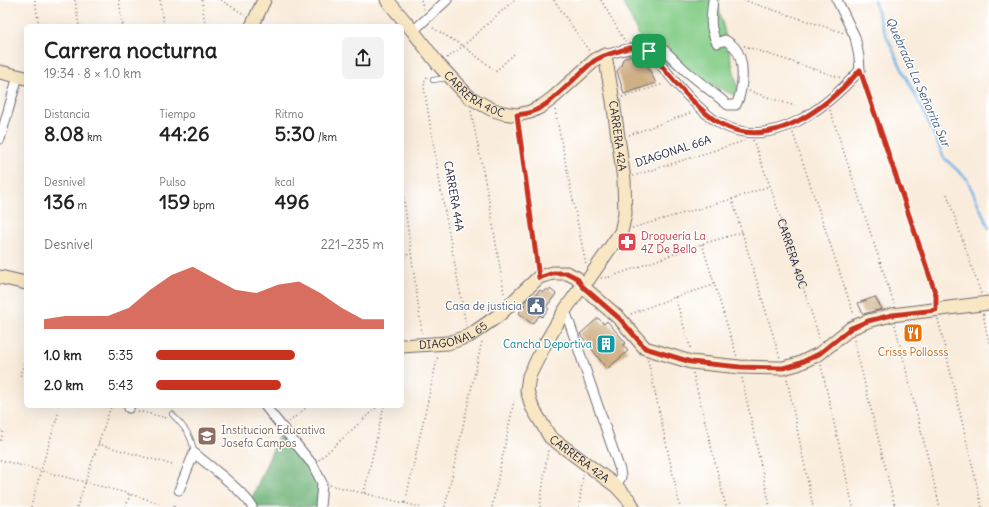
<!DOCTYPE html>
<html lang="es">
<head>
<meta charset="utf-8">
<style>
	:root { --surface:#fff; --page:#f2f2f2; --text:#222; --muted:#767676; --accent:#c8321e }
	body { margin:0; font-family:Delius,sans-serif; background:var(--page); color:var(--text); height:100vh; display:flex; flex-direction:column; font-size:15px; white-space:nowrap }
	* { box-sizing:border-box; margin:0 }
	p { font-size:13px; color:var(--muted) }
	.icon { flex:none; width:22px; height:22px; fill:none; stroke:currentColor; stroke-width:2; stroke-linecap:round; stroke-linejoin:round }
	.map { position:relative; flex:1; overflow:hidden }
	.sheet { position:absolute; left:24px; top:24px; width:380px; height:384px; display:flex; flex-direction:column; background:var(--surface); border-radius:6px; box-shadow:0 4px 16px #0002 }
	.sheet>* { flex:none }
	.pin { position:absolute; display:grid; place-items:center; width:34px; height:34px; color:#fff; margin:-17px; border-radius:8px; box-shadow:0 2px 6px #0006 }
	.round { display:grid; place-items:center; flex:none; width:42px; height:42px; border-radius:6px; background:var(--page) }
	.summary { display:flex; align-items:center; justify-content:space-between; height:68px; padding:0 20px }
	h1 { font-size:22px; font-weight:800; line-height:30px }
	.figures { display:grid; grid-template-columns:repeat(3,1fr); gap:6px; height:68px; padding:4px 20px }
	.figures div { display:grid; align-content:center }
	.figures b { font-size:20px; font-weight:800 }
	.figures small { font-size:11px; font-weight:400 }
	.figures p { font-size:11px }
	.chart { height:112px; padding:8px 20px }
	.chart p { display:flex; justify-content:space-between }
	.chart svg { width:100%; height:72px; margin-top:4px; fill:var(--accent); opacity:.7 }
	ul { padding:0 20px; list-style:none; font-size:13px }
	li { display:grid; grid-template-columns:64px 48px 1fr; align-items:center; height:30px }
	li i { height:10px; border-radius:5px; background:var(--accent) }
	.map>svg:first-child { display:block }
	.green { fill:#87ce8a; stroke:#547862 }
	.forest { fill:#6db176; stroke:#486a58 }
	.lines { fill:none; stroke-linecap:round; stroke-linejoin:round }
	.stream { stroke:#73b6e8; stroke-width:2.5 }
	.building { fill:#cfaf84 }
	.lane-casing { stroke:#6d6973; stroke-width:6 }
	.street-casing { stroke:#6d6973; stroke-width:11 }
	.secondary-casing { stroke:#6d6973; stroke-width:15 }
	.path { stroke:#6d6973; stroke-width:1.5; stroke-dasharray:1 3; stroke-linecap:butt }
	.lane { stroke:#fff; stroke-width:4.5 }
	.street { stroke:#fff; stroke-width:9 }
	.secondary { stroke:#f9e7c3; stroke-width:13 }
	.route-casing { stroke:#fff; stroke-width:8 }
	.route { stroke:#c8321e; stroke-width:5 }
	.labels { text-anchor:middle; stroke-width:3; stroke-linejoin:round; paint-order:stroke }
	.street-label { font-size:11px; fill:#22223b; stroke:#fff }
	.health-label { font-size:11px; fill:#be3a42; stroke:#fff; text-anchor:start }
	.service-label { font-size:11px; fill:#4e5e75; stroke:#fff; text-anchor:end }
	.culture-label { font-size:11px; fill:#0d838f; stroke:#fff; text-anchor:end }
	.food-label { font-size:11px; fill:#c56008; stroke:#fff }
	.education-label { font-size:11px; fill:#785e54; stroke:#fff; text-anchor:start }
	.water-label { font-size:12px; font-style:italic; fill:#425d80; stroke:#fff }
</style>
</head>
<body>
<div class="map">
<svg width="989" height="507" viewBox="0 0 989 507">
	<rect width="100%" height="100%" fill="#fff"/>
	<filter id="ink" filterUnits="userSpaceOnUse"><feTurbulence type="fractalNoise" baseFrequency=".025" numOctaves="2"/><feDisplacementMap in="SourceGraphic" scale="8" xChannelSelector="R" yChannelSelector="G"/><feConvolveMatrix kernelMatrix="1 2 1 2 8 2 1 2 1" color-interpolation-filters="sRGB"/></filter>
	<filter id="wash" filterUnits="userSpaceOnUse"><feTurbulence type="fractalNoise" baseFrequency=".012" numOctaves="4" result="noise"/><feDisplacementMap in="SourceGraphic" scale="16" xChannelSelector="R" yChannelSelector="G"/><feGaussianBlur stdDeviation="0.9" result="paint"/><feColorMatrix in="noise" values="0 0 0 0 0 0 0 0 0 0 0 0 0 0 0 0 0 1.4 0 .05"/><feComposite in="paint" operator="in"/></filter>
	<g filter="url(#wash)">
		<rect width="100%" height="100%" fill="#f9ecdc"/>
		<path class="green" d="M622,0H717L740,98L649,56Z"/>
		<path class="forest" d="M282,428L322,483L320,507H252L250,502Z"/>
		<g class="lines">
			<path class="stream" d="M874,0L881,24L899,63L930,125L944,158L967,179L989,228"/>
		</g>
		<g id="blocks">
			<path class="building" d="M632,55L647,65L656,83L624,94L617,71L621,66L623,59Z
				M546,289L549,291L550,289L556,294L546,307L549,309L542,317L540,315L532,324L519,313L525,305L523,303L531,296L533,298L540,290L543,292Z
				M875,297L882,309L863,314L858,303Z
				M598,318L604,324L607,321L626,343L623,345L628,351L607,369L580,334Z
				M916,328L918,337L910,339L907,330Z"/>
		</g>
	</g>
	<g filter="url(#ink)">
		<use href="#blocks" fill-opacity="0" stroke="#6d6973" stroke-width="1"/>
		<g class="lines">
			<defs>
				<path id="lane" d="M433,80L447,78
					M172,414C184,427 192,435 194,453"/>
				<path id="street" d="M413,31L447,0
					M649,51L653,49L664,50L686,71L728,105H736C743,91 746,61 735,48C733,45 728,42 725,40L717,43C709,28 711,16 713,0
					M605,55C621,51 632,45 649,51C668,73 696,110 721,124C772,152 827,107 860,70L859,57L855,37L837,0
					M0,139L18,76
					M565,310L620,470L621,477L616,486
					M265,406L313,465L322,483L320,507
					M129,408L130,406
					M179,490L194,453C206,463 247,494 252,507"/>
				<g id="secondary">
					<path id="s2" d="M387,0L413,31L438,64L469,97L491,109L503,113L517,115L530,112L542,106L553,98L595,60L605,55L613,101L624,180L625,214L621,232L588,280L582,286L565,310L545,344L529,376L527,390L532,407L550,437L616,486L629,500L633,507"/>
					<path d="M252,26L264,0"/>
					<path d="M0,72L26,78"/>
					<path d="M0,277L26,283"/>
					<path id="s3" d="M402,346L448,343L469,336L499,315L539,277L553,273H567L577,278L582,286L620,319L645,348L691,362L740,367L783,368L798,364L819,354L851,328L868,321L892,315L989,303"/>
				</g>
			</defs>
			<use href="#lane" class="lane-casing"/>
			<use href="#street" class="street-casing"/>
			<use href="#secondary" class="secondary-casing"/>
			<g class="path">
				<path d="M35,0L39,26"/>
				<path d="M75,0L79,26"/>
				<path d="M119,0L123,26"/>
				<path d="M160,0L164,26"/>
				<path d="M202,0L205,26"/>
				<path d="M221,0L245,15"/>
				<path d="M421,0L424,10"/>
				<path d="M554,0L589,51"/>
				<path d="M601,0L625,42"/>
				<path d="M743,0L844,33"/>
				<path d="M433,28L463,46L496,71L515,53"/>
				<path d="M744,46L841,78"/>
				<path d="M447,58L463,46L514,0"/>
				<path d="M427,77L425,80L424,87L441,190L466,325"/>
				<path d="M863,80L936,295V300"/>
				<path d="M749,91L795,106"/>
				<path d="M622,97L664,84"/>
				<path d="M555,110L586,265"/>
				<path d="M830,110L894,304"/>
				<path d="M471,111L490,206L504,293L505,294"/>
				<path d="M518,125L537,266"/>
				<path d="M793,133L854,315"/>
				<path d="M629,135L693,112"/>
				<path id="s1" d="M753,140L770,186L818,333V341"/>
				<path d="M633,176L744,141"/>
				<path d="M402,186L422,333"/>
				<path d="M947,194L981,294"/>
				<path d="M732,199L780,358"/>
				<path d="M632,228L732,199L770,186"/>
				<path d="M702,244L737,357"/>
				<path d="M402,261L410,252"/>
				<path d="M601,278L610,277L702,244L743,232"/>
				<path d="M675,297L691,350"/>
				<path d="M631,314L675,297L714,285"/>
				<path d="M983,314L989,343"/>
				<path d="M938,319L982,507"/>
				<path d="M895,325L940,507"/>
				<path d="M854,340L895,507"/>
				<path d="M26,356L20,375L26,377"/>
				<path d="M648,360L680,507"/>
				<path d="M821,365L853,507"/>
				<path d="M693,373L726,507"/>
				<path d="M742,378L770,507"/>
				<path d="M787,379L813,507"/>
				<path d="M138,411L167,418"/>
				<path d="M289,422L308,406"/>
				<path d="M0,430L3,431L0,442"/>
				<path d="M98,444L173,465"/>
				<path d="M0,460L130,494L159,503"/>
				<path d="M319,460L378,406"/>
				<path d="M330,485L420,507"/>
				<path d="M364,493L384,406"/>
				<path d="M405,503L438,355"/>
				<path d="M31,507L41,470L59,411"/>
				<path d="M77,507L111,406"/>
				<path d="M126,507L130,494"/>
				<path d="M174,507L175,503"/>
				<path d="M445,507L482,341"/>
				<path d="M492,507L514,401"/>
				<path d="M540,507L548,449"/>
				<path d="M579,507L583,474"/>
			</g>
			<use href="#lane" class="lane"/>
			<use href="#street" class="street"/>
			<use href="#secondary" class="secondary"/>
		</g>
	</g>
	<g class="lines" filter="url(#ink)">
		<defs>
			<path id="route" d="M629,48H639L649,51C668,73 696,110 721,124C772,152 827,107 860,70L936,295V310L892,315L868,321L851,328L819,354L798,364L783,368L740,367L691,362L645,348L620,319L582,286L577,278L567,273H553L539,278L517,115C521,114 525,114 529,113C552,106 575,76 594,61C604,54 617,52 629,48Z"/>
		</defs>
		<use href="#route" class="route-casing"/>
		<use href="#route" class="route"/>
	</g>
	<defs>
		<symbol id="pharmacy-square" viewBox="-11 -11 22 22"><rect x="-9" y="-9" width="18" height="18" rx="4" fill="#e0444e" stroke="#fff"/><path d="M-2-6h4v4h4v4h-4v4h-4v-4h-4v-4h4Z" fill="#fff"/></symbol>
		<symbol id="civic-square" viewBox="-11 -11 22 22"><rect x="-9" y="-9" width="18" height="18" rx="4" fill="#5c6f8a" stroke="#fff"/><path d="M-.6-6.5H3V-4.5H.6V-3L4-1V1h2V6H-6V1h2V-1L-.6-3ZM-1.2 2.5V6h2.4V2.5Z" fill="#fff"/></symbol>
		<symbol id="restaurant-square" viewBox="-11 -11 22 22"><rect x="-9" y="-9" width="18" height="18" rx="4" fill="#e8710a" stroke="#fff"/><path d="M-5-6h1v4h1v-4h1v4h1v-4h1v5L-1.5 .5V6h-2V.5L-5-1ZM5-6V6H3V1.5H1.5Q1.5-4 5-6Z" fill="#fff"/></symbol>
		<symbol id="building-square" viewBox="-11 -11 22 22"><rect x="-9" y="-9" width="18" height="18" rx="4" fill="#0f9aa8" stroke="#fff"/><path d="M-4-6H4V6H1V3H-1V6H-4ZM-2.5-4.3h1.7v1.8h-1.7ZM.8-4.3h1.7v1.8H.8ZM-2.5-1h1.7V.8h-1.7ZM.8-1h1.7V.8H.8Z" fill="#fff"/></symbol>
		<symbol id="school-square" viewBox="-11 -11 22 22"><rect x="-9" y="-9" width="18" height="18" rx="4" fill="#8d6e63" stroke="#fff"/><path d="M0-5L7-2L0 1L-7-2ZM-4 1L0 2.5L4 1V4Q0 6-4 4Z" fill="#fff"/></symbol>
	</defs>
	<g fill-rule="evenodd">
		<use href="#pharmacy-square" x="616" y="231" width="22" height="22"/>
		<use href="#civic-square" x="525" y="295" width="22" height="22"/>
		<use href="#restaurant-square" x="902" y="322" width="22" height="22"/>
		<use href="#building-square" x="595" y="333" width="22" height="22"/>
		<use href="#school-square" x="196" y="425" width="22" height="22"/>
	</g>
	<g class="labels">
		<g class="street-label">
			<text dy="4" stroke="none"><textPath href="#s2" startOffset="130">CARRERA 40C</textPath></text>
			<text dy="4" stroke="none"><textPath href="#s2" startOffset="369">CARRERA 42A</textPath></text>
			<text transform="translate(673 151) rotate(-18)" y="4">DIAGONAL 66A</text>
			<text transform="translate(454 196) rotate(80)" y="4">CARRERA 44A</text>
			<text dy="4" stroke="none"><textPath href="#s1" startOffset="120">CARRERA 40C</textPath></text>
			<text dy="4" stroke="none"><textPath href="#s3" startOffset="53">DIAGONAL 65</textPath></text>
			<text dy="4" stroke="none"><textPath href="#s2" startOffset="741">CARRERA 42A</textPath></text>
		</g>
		<g class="health-label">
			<text x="641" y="240">Droguería La<tspan x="641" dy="13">4Z De Bello</tspan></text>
		</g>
		<g class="service-label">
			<text x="522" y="310">Casa de justicia</text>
		</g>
		<g class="culture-label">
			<text x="592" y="348">Cancha Deportiva</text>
		</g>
		<g class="food-label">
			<text x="913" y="356">Crisss Pollosss</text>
		</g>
		<g class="education-label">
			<text x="221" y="434">Institucion Educativa<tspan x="221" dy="13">Josefa Campos</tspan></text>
		</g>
		<g class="water-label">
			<text transform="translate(918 82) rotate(66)" y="4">Quebrada La Señorita Sur</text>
		</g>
	</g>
</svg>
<div class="pin" style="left:649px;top:51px;background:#1e9e55"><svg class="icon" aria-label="arrive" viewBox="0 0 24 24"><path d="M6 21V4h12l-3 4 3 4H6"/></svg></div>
<section class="sheet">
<div class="summary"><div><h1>Carrera nocturna</h1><p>19:34 · 8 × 1.0 km</p></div><a class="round"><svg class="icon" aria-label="share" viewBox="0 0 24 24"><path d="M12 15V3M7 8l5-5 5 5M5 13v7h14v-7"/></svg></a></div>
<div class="figures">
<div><p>Distancia</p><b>8.08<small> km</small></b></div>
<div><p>Tiempo</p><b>44:26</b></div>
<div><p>Ritmo</p><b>5:30<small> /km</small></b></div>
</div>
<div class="figures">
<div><p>Desnivel</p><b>136<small> m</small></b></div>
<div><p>Pulso</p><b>159<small> bpm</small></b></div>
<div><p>kcal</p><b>496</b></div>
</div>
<div class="chart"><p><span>Desnivel</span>221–235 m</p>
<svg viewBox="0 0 160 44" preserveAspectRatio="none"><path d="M0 44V38L10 36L20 36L30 36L40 31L50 20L60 11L70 6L80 13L90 20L100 22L110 17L120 15L130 22L140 31L150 38L160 38V44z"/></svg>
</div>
<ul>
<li><b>1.0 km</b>5:35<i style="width:61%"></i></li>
<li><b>2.0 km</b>5:43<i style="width:55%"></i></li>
</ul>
</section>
</div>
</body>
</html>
